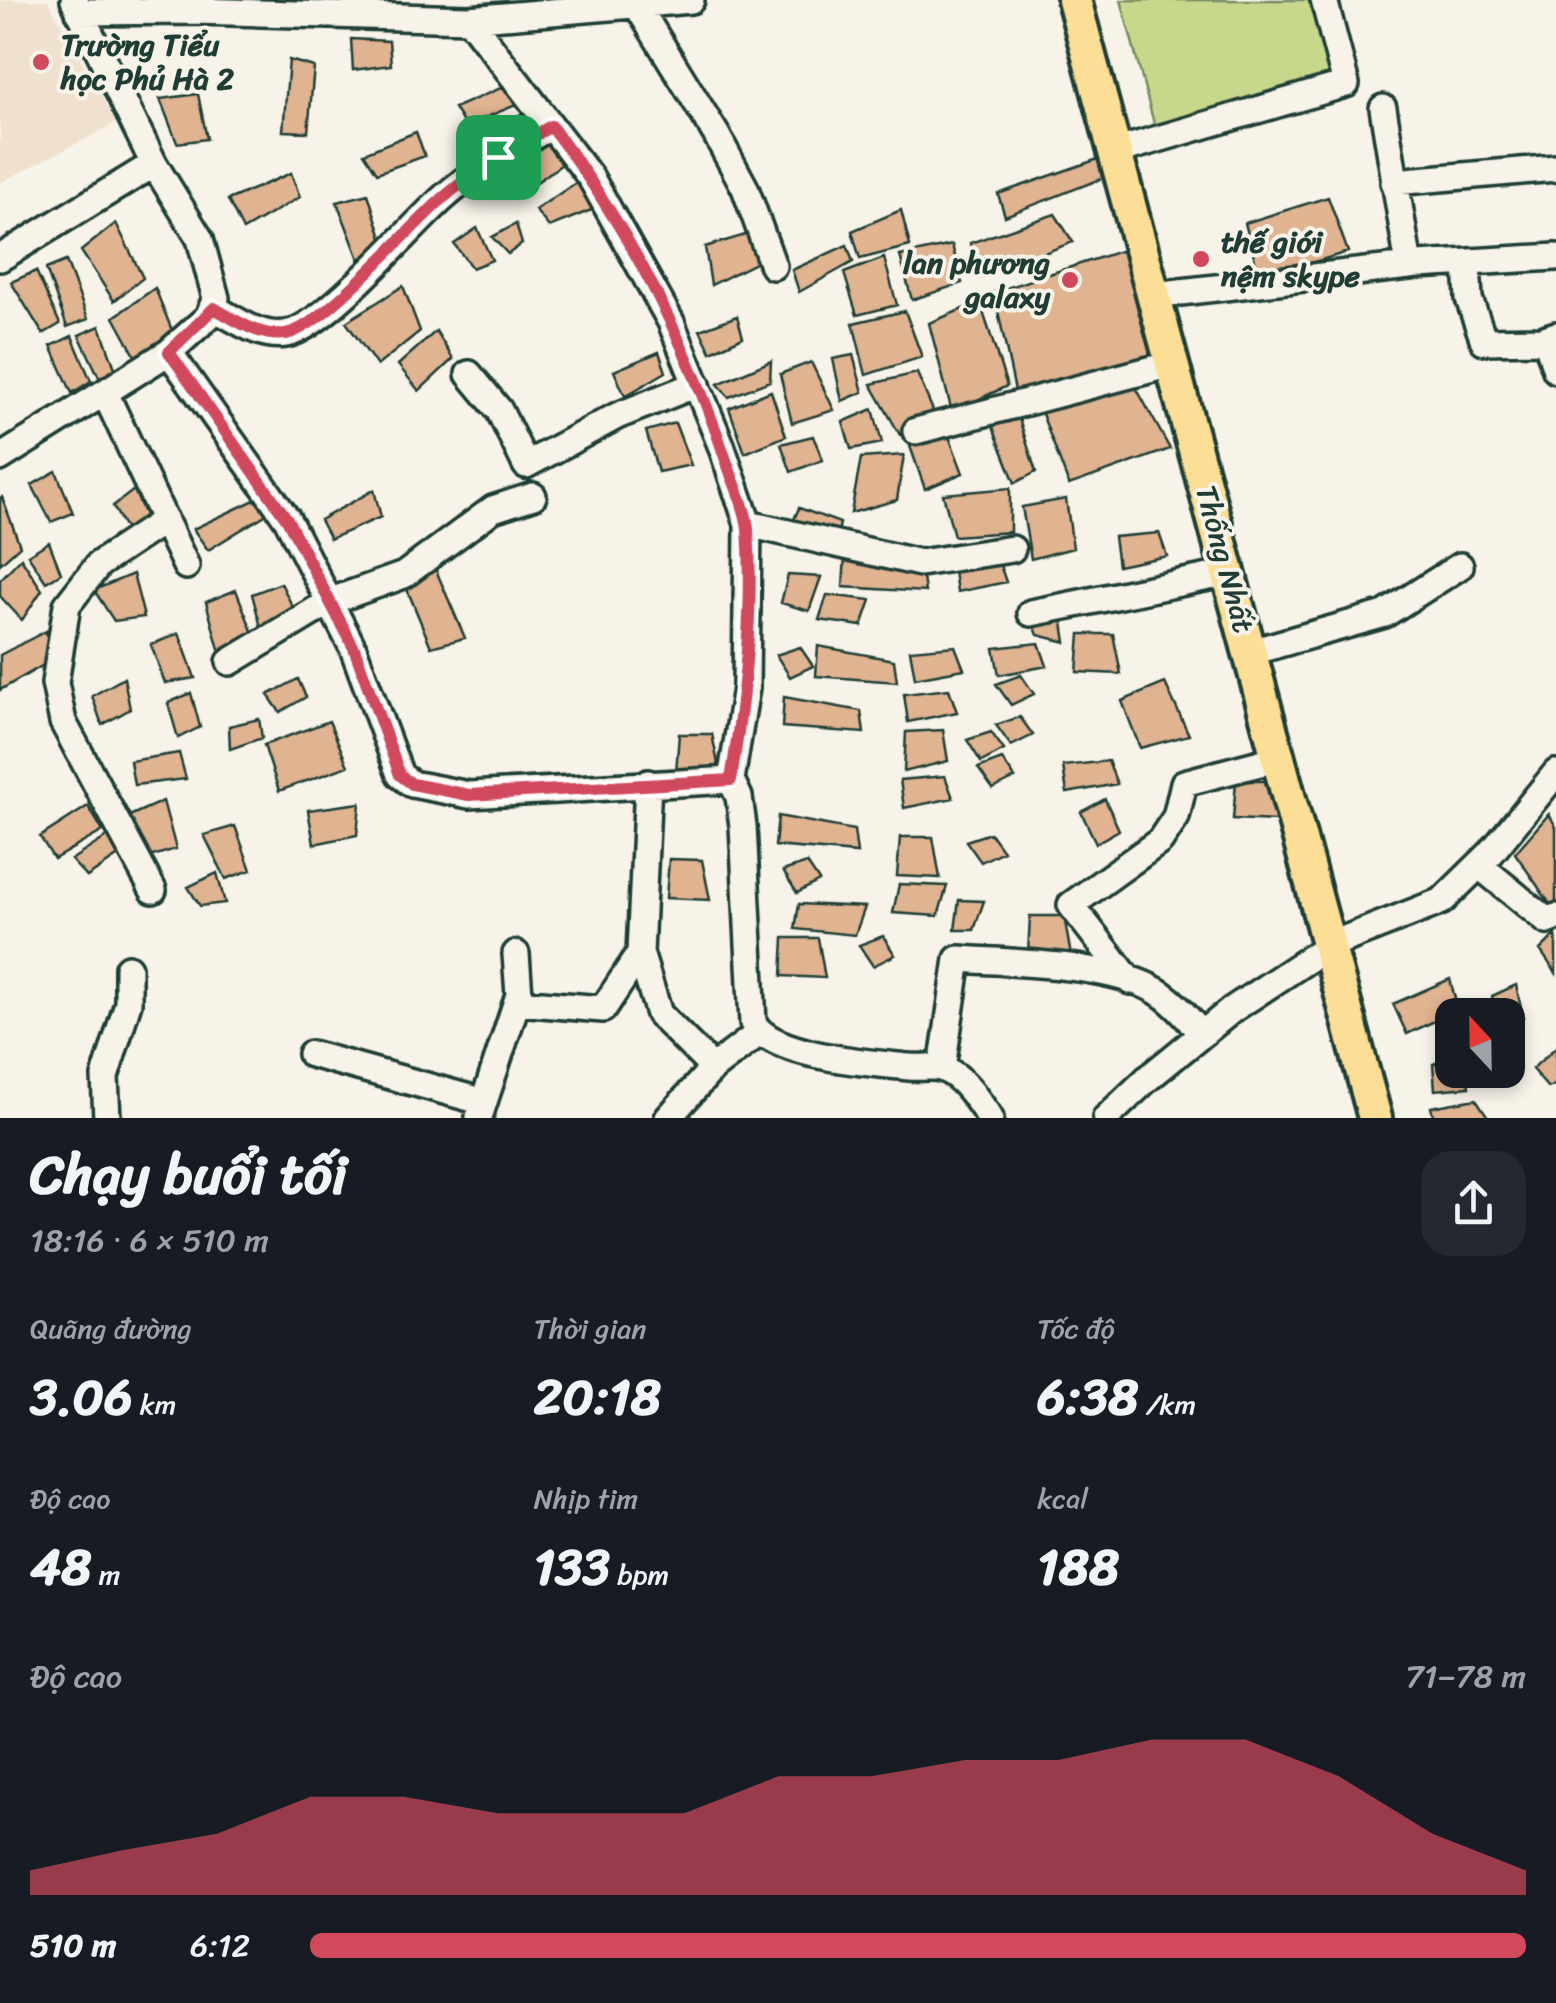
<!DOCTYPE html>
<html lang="vi">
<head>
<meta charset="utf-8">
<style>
	:root { --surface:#171b24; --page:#242831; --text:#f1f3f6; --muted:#9ea1a6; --accent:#d1495b }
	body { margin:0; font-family:Sriracha,sans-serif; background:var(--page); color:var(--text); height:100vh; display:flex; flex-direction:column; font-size:38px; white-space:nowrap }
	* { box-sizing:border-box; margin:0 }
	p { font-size:32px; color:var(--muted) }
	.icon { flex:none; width:55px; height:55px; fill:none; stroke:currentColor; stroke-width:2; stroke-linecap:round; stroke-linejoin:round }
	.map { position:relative; height:1118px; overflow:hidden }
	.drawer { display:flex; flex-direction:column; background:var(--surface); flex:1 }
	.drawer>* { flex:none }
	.needle { width:65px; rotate:338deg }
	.fabs { position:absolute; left:1435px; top:998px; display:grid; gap:20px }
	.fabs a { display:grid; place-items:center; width:90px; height:90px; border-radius:20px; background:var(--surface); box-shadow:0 5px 15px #0003; font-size:50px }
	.pin { position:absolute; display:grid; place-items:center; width:85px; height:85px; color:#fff; margin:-42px; border-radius:20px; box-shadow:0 5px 15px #0006 }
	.round { display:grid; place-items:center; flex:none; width:105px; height:105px; border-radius:30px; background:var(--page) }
	.overview { display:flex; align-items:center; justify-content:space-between; height:170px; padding:0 30px }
	h1 { font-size:55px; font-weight:800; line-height:75px }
	.figures { display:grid; grid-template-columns:repeat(3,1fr); gap:15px; height:170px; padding:10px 30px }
	.figures div { display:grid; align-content:center }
	.figures b { font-size:50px; font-weight:800 }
	.figures small { font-size:28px; font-weight:400 }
	.figures p { font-size:28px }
	.chart { height:280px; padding:20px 30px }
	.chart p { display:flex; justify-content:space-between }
	.chart svg { width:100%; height:180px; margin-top:10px; fill:var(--accent); opacity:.7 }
	ul { padding:0 30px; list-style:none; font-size:32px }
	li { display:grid; grid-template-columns:160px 120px 1fr; align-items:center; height:75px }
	li i { height:25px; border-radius:12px; background:var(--accent) }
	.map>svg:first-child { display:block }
	.built { fill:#f0e0ce }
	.green { fill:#c7d78b; stroke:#738a60; stroke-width:2.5 }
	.building { fill:#e0b391; stroke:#1f3d34; stroke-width:2.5 }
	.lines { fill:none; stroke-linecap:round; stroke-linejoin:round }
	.minor-casing { stroke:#1f3d34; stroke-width:32 }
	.major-casing { stroke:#1f3d34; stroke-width:40 }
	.minor { stroke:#f7f3e8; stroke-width:25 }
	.major { stroke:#fcde96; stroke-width:32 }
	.route-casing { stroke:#fff; stroke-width:20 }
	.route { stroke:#d1495b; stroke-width:12 }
	.poi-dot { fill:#d1495b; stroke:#f7f3e8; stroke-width:4 }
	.labels { text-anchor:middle; stroke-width:8; stroke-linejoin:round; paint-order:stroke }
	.poi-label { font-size:30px; font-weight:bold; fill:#1f3d34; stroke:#f7f3e8; text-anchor:start }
	.street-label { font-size:30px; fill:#1f3d34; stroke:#f7f3e8 }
</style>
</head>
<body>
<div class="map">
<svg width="1556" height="1118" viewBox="0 0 1556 1118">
	<rect width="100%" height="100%" fill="#f7f3e8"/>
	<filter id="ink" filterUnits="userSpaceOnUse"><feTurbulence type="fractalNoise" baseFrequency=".01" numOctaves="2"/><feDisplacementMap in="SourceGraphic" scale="20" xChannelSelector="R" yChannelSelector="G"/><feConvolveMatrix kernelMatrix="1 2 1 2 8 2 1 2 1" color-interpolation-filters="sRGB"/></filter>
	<g filter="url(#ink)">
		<path class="built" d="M0,0H48L116,123L0,183Z"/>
		<path class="green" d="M1121,0H1310L1333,82L1156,131Z"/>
		<path class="building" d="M351,39L389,41L391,65L353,70Z
			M289,60L314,67L308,132L283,131Z
			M510,84L521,103L465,126L454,108Z
			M198,94L207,139L177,143L160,99Z
			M521,114L531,128L490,163L476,141Z
			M548,129L568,160L521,193L500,164Z
			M416,132L425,156L377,173L364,153Z
			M1101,158L1106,177L1005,216L998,194Z
			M291,173L300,197L243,230L228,200Z
			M580,180L594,209L549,227L535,210Z
			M368,194L384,244L359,259L337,202Z
			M1328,197L1348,252L1260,278L1245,223Z
			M901,210L910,246L860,259L852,231Z
			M1055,214L1073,242L979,278L970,243Z
			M116,223L143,278L114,301L81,251Z
			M516,224L522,244L508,254L492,237Z
			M477,228L492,260L472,268L454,244Z
			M752,233L757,262L711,285L705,247Z
			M847,245L853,262L799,292L792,270Z
			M952,245L962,283L912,300L900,256Z
			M1123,250L1158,352L1017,400L994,292Z
			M884,258L897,305L857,315L844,273Z
			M66,261L88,319L67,327L46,269Z
			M36,271L60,324L43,334L11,282Z
			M403,286L420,331L377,366L346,322Z
			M155,288L175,338L137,359L114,317Z
			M980,302L1007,386L952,412L929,323Z
			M905,311L922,357L866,375L853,323Z
			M737,316L743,337L711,352L700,330Z
			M100,326L116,371L99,377L79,335Z
			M436,331L453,359L419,391L398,365Z
			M72,336L91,381L72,393L51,346Z
			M659,352L666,372L625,396L614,371Z
			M853,355L863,392L842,401L833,359Z
			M771,361L770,381L729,397L718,384Z
			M811,362L834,410L792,423L780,374Z
			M917,373L937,420L900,435L871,384Z
			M1128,373L1170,449L1069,485L1039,406Z
			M771,391L786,436L745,453L729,408Z
			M1015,406L1036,472L1015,483L989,417Z
			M873,409L882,443L851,449L843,422Z
			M675,423L691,465L658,472L646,431Z
			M945,426L963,473L925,489L910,446Z
			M813,436L823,460L791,472L781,444Z
			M904,455L897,500L851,513L861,458Z
			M56,471L73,513L51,522L32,485Z
			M1010,488V532L954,536L943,494Z
			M134,490L147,520L131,539L113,506Z
			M374,490L381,517L330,539L320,520Z
			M263,496L270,512L208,550L193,529Z
			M2,497L20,546L0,564V498Z
			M1066,499L1073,548L1031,559L1022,507Z
			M799,508L840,523L834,552L787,535Z
			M1159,533L1167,556L1118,566L1114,537Z
			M49,542L61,573L46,582L28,555Z
			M845,556L922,570L925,592L843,587Z
			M21,558L42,590L22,620L0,596V580Z
			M998,559L1006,582L957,592L953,564Z
			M435,568L465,638L431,647L402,577Z
			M133,574L144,617L114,621L94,590Z
			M788,575L821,577L809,611L781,603Z
			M281,583L297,616L265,642L252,594Z
			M236,590L256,641L222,660L206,602Z
			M827,595L871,600L862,626L819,620Z
			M1060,603L1066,642L1038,635L1030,615Z
			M46,631L52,660L0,690V655Z
			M179,633L195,678L165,683L151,645Z
			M1080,634H1113L1121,674L1077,672Z
			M1039,643L1047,666L999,675L994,648Z
			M818,646L894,660L897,682L816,676Z
			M955,646L964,669L915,678L910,650Z
			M800,647L813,666L790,677L776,655Z
			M1021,675L1034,694L1011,705L996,684Z
			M124,678L130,709L102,725L92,696Z
			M298,679L306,697L280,712L268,695Z
			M1165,683L1189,735L1140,748L1122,701Z
			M949,689L957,712L908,722L904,694Z
			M191,693L200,727L178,738L168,703Z
			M784,697L861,711L864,733L782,727Z
			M1020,717L1033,735L1011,746L996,725Z
			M259,719L262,738L230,749L229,726Z
			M329,721L348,766L279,791L264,745Z
			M943,730L948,761L904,772L906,732Z
			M991,732L1004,750L981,762L967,740Z
			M679,734H712L720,774L676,772Z
			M179,753L186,779L134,785L130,761Z
			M1002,759L1015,778L993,789L978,768Z
			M1108,761L1117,784L1067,793L1063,766Z
			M945,776L953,798L904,808L900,780Z
			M1236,781H1269L1276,821L1233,819Z
			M1105,799L1119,830L1096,843L1081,812Z
			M163,801L176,849L143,859L127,817Z
			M360,803L357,835L314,844L308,810Z
			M88,806L103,831L54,859L40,837Z
			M1549,814L1556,827V913L1515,853Z
			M778,816L854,830L857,853L775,846Z
			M235,826L251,870L226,879L204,835Z
			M116,831L126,851L87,877L71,860Z
			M990,833L1003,851L981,862L966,841Z
			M900,837H933L940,878L897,876Z
			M669,859L702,860L710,900L666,898Z
			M807,863L819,881L797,893L783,871Z
			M217,873L225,903L200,906L188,887Z
			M899,884L947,886L938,916L893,913Z
			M959,900L984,901L974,930H955Z
			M799,904L865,907L855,935L795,929Z
			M1030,916H1064L1071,956L1028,954Z
			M1556,934V973L1540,950Z
			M883,936L895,955L873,966L859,945Z
			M784,938H818L825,978L782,976Z
			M1450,979L1458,1010L1407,1034L1393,1004Z
			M1516,985L1523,1017L1508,1024V1015H1497L1492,996Z
			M1556,1047V1084L1548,1088L1532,1069Z
			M1452,1056V1070H1467L1469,1087L1435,1090L1433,1064Z
			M1476,1099L1488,1117L1434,1118L1431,1107Z"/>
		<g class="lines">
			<defs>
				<path id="minor" d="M638,7L716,134L745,188L773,266
					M79,12L195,11L469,19L691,0
					M469,19L591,178L671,322L721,445L748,524L746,688L731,780L739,797L743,826L753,1023C774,1057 870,1063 909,1067C919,1068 931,1066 941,1068C963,1075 977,1100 990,1118
					M1383,108L1409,266
					M1117,151L1346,84L1324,0
					M1394,182L1556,168
					M0,258L154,164
					M1467,263L1469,299L1484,341L1541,340L1556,335
					M1154,295L1418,265L1556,257
					M215,308C237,321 267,342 293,332C332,318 408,230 442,199C475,169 514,148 551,126
					M1546,339L1556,370
					M169,352L287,519L353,648L400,775L412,784L469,795L731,780
					M469,374L499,410L526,465L617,416L697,384
					M105,393L186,566
					M916,431L1172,364
					M0,458L169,352L208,317L216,298L200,239L154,164L74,0
					M748,524L920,563L1012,549
					M1031,613L1229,573
					M1251,652L1385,614L1460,566
					M230,662L331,601L404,575L493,509L533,496
					M648,783L640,953L659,1014L713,1068
					M1480,866L1547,921L1556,917
					M153,890L63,722L55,683L67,605L99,564L165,520
					M1130,981L1071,905L1160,841L1176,817L1184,783L1279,758
					M517,1002L603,1009L640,953
					M311,1054L484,1102
					M942,1068L958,959C1014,963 1110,963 1157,991C1175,1002 1188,1019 1202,1034
					M479,1117L519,995L516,954
					M107,1118L105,1077L128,1003V968
					M668,1118L713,1068L759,1033
					M1106,1118L1147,1079L1233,1009L1330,945L1442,901L1491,853L1556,773"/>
				<path id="major" d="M1074,0L1375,1118"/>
			</defs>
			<use href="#minor" class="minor-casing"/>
			<use href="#major" class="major-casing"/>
			<use href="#minor" class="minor"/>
			<use href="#major" class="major"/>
		</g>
	</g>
	<g class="lines" filter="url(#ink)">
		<defs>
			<path id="route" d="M551,126C628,226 687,343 727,463C734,484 746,507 748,529C754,613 744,697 731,780L469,795L412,784L400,775L354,648L287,519L169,352L214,308C237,321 266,342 293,332C332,317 407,230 442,199C475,170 514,148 551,126Z"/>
		</defs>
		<use href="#route" class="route-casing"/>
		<use href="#route" class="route"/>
	</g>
	<g class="poi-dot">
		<circle cx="41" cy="62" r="10"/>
		<circle cx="1201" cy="259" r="10"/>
		<circle cx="1070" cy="280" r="10"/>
	</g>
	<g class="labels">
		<g class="poi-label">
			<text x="61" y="55">Trường Tiểu<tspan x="61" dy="34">học Phủ Hà 2</tspan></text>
			<text x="1221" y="252">thế giới<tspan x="1221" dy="34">nệm skype</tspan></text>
			<text x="1050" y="273" text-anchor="end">lan phương<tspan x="1050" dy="34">galaxy</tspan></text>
		</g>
		<g class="street-label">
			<text transform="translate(1225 559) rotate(75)" y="10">Thống Nhất</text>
		</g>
	</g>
</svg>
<div class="fabs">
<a><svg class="needle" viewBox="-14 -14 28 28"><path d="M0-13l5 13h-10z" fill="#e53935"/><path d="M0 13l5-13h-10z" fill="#9ea1a6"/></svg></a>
</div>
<div class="pin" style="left:498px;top:157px;background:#1e9e55"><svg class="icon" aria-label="arrive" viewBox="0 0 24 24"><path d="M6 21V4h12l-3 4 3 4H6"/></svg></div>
</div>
<section class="drawer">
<div class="overview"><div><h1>Chạy buổi tối</h1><p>18:16 · 6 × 510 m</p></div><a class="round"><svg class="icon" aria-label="share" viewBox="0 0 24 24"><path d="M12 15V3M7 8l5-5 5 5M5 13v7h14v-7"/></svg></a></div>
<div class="figures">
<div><p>Quãng đường</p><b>3.06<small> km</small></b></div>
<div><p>Thời gian</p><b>20:18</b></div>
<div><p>Tốc độ</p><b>6:38<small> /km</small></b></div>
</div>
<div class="figures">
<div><p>Độ cao</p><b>48<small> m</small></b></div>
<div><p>Nhịp tim</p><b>133<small> bpm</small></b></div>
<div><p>kcal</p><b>188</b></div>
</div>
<div class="chart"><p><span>Độ cao</span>71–78 m</p>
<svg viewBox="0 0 160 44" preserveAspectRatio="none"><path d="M0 44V38L10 33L20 29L30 20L40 20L50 24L60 24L70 24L80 15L90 15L100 11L110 11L120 6L130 6L140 15L150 29L160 38V44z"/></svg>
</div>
<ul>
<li><b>510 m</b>6:12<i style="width:100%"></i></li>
</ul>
</section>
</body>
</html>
